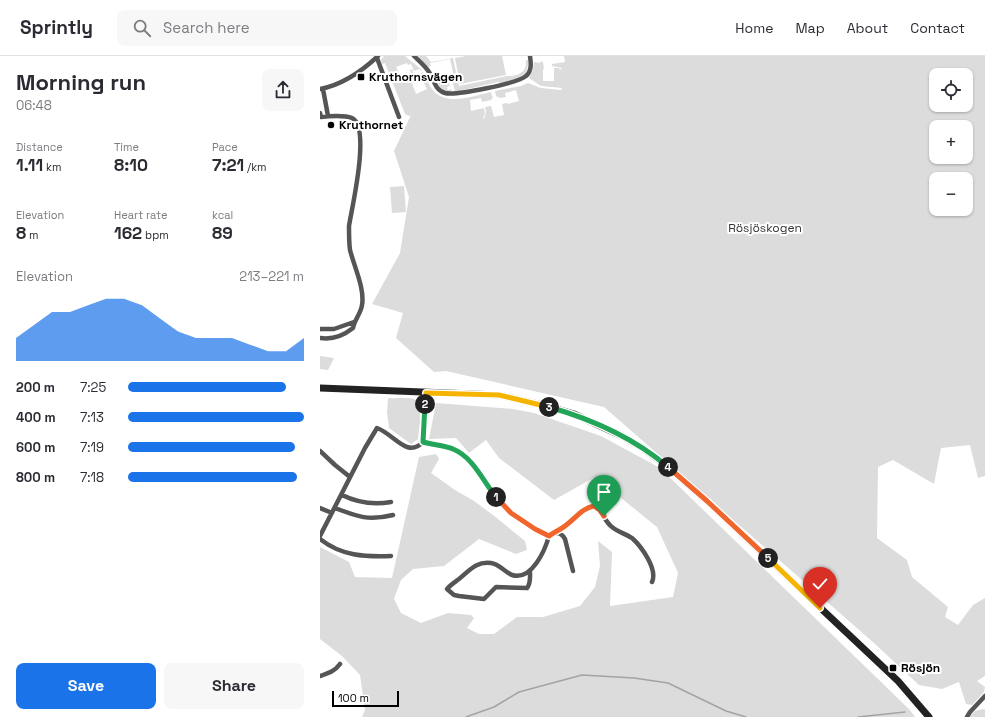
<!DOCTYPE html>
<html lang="en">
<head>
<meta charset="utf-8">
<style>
	:root { --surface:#fff; --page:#f7f7f7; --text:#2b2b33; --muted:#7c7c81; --line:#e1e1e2; --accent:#1a73e8 }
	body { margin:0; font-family:"Space Grotesk",sans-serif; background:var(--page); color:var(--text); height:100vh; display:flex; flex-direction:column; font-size:15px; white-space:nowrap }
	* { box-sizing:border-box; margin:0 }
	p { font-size:13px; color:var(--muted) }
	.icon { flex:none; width:22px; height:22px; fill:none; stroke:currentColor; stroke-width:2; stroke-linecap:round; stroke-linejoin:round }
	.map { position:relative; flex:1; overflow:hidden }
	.drawer { display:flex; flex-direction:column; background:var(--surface); width:320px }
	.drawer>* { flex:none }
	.buttons { position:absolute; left:609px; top:12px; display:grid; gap:8px }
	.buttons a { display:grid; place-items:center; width:44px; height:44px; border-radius:8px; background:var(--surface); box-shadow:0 1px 3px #0004; font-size:20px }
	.scale { position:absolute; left:12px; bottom:10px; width:67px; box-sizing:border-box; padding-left:4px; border:2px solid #000; border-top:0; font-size:11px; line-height:14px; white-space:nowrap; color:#000; -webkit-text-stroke:3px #fff; paint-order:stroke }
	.pin { position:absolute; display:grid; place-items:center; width:34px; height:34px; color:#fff; margin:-41px -17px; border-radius:50% 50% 50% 0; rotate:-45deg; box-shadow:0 0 4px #0007 }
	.pin .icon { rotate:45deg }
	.km { position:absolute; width:20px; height:20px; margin:-10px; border-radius:50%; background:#222; color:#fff; font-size:11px; line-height:20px; text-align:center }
	.round { display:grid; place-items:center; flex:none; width:42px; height:42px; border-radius:8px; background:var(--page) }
	.overview { display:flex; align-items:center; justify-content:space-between; height:68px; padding:0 16px }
	h1 { font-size:22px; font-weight:700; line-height:30px }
	.metrics { display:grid; grid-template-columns:repeat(3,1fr); gap:6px; height:68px; padding:4px 16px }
	.metrics div { display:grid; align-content:center }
	.metrics b { font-size:17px; font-weight:700 }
	.metrics small { font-size:11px; font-weight:400 }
	.metrics p { font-size:11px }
	.chart { height:112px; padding:8px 16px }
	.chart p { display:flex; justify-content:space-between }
	.chart svg { width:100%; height:72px; margin-top:4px; fill:var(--accent); opacity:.7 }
	.button { display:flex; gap:8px; margin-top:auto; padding:8px 16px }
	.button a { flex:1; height:46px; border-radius:8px; background:var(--accent); color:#fff; font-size:16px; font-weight:700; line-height:46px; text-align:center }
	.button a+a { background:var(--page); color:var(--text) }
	ul { padding:0 16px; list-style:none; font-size:13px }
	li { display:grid; grid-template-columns:64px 48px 1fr; align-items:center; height:30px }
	li i { height:10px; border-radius:5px; background:var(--accent) }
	header { display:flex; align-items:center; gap:24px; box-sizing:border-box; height:56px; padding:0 20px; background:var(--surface); border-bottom:1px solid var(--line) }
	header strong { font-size:19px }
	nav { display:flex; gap:22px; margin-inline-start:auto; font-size:14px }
	.search { width:280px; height:36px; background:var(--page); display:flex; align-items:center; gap:10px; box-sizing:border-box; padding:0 14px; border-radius:8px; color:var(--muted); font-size:15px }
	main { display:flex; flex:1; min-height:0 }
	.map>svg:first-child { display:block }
	.green { fill:#dcdcdc; fill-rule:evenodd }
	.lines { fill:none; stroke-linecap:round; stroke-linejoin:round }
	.stream { stroke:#a3a3a3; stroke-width:1.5 }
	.minor { stroke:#555; stroke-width:4.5 }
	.secondary { stroke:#222; stroke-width:7 }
	.split-1-casing { stroke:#fff; stroke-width:8 }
	.split-2-casing { stroke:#fff; stroke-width:8 }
	.split-3-casing { stroke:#fff; stroke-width:8 }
	.split-4-casing { stroke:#fff; stroke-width:8 }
	.split-5-casing { stroke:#fff; stroke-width:8 }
	.split-6-casing { stroke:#fff; stroke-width:8 }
	.split-1 { stroke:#f0652b; stroke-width:5 }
	.split-2 { stroke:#22a559; stroke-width:5 }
	.split-3 { stroke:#f5b400; stroke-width:5 }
	.split-4 { stroke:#22a559; stroke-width:5 }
	.split-5 { stroke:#f0652b; stroke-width:5 }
	.split-6 { stroke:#f5b400; stroke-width:5 }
	.poi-dot { fill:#000; stroke:#fff; stroke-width:1.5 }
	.labels { text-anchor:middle; stroke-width:4; stroke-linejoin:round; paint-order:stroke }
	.poi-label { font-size:12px; font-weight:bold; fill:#000; stroke:#fff; text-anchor:start }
	.park-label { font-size:12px; fill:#333; stroke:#fff }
</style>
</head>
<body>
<header>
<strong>Sprintly</strong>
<div class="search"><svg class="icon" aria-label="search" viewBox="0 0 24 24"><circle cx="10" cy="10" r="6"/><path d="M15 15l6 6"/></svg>Search here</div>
<nav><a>Home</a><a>Map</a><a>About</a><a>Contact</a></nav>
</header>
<main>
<section class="drawer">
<div class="overview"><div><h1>Morning run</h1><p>06:48</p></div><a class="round"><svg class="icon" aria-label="share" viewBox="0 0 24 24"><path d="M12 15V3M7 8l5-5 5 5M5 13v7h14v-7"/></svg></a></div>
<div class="metrics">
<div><p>Distance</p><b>1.11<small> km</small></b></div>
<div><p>Time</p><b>8:10</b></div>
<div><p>Pace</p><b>7:21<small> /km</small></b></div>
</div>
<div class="metrics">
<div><p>Elevation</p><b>8<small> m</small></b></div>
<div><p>Heart rate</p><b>162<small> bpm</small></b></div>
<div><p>kcal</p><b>89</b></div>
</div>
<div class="chart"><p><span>Elevation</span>213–221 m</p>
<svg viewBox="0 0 160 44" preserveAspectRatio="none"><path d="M0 44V30L10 22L20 14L30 14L40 10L50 6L60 6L70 10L80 18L90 26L100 30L110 30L120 30L130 34L140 38L150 38L160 30V44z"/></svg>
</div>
<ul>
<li><b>200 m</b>7:25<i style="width:90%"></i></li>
<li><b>400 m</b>7:13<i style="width:100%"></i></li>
<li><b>600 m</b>7:19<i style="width:95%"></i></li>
<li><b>800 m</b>7:18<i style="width:96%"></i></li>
</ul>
<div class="button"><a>Save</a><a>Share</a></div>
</section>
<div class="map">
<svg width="665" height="661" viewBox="0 0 665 661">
	<rect width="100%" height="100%" fill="#fff"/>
	<path class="green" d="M64,0H85L102,14L101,15L100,13L94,15L91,8L88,9L87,7L76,11L81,21L91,17L90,14L92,13L94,18L93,19L79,24V26L80,27L91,21L93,22L95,26L92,27L96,38L107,33L102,23L100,22L97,23L96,20L103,16C107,21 108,28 112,33C125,51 153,40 171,36L172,40L173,41L171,44L162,46L161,42L150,44L151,55L164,52L165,58L163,62L164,63L166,56L165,51L171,50L174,61L184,59L182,48L187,47L188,48L199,45L196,34L185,37L186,41L180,42L176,40L175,35L201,30L208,27L221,32L241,34L242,32L221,30L209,22L213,14L214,6L220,7L221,5L223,6L224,13H223V25H234V12H239L240,14L242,12L232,10V8L245,6L244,0H665V420L658,422L650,389L621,392L614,428L573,404L558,411L557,482L587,504L592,521L628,551L625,561L638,569L653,549L665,542V620L657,625L665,631L664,636L652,649L646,648L639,626L622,633L599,629L554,587L284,351L126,315L114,316L76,282L83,257L52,248L80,197L89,141L74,95L91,59L89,60L85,58L65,7L62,8L61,4ZM616,19H646V49H616ZM616,71H646V101H616ZM616,123H646V153H616Z
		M98,0H106L111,6L133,2L139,30L187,20C198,20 207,17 206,4H208C209,24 196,23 181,27L178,26L135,36L133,27H129L130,30L127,31L128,34L132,33L131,36L122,33L118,28L120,24L121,27L135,25L130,3L110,7L111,10L108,11Z
		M146,0H182L186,19L140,28L135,2Z
		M84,130L86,156L72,157L70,131Z
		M0,300L14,302L8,314L0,313Z
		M68,342C75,343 89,341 94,343C104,347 99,374 98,383L91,388L69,372L67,356Z
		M116,347L193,353L214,357L281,380L340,412L590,654L595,661H42L45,654L40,619L22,600L0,583V491L29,506L35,521L72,522L99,401L116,398L119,403L111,417L135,434L154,445L173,459L205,485L207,494L196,498L159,483L124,510L93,513L81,524L74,543L81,557L101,567L128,557L151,559L154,562L147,572L159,578H174L197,561H223L260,550L275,531L280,510L278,485L292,496L290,550L353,541L358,517L337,471L275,421L234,444L179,402L166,384L149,397L136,382L109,383Z
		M665,653V661H650C654,654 657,654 665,653Z"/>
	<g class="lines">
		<path class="stream" d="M146,661L174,651L199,636L262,619L314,622L348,627L406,655L426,661
			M538,661L585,656"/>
		<path class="minor" d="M94,0C99,5 105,10 109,16C114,24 115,34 125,37C135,40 199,27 206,20C212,15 211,7 210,0
			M57,2L79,61
			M0,33C21,29 42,15 58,0
			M3,33L8,60
			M0,57L1,61C8,60 25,59 32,62C51,71 32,151 29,170C29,178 29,187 30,194C34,210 45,233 42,249C41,257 35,263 33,272C23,280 13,284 0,282
			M0,273H14L34,266
			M106,337L103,386C115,389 131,390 141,397C156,408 164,426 176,440C190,458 208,469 229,480
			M0,395L15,409L30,421
			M22,439C38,447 53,449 71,446
			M0,452L12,457
			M15,452C38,461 49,465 73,459
			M234,478L239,477L243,480L245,483L253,515
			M0,480L45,392L57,372C74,378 87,403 103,386
			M229,480L244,471L265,453L274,450C283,455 284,465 292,471C298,476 306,478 312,482C321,490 338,513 332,526
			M0,483C21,500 45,501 71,500
			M210,515C210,521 211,527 207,532L176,531L164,543L139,540L134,539L127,533C130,529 135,526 139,523C149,515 156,505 171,507C179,508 185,516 192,519C212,525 225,494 229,480
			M0,620C9,617 15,615 20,608
			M647,661L650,656L665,640"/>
		<path class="secondary" d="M0,332L179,339L230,351L254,358L302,380L321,391L347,410L387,445L578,625L609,661"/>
	</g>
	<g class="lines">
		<defs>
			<path id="split-1" d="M176,441L191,457L215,473L229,480C234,476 240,474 245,470C255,463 262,452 274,450L280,454L284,460"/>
			<path id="split-2" d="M105,348L103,386C113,389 124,389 133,393C153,401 163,425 176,441"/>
			<path id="split-3" d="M105,348L106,337L179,339L229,351"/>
			<path id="split-4" d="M229,351C271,363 314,382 348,411"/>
			<path id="split-5" d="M348,411L387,445L448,502"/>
			<path id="split-6" d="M448,502L500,552"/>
		</defs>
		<use href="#split-1" class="split-1-casing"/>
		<use href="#split-2" class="split-2-casing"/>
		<use href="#split-3" class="split-3-casing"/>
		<use href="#split-4" class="split-4-casing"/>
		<use href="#split-5" class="split-5-casing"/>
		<use href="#split-6" class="split-6-casing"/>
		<use href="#split-1" class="split-1"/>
		<use href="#split-2" class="split-2"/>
		<use href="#split-3" class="split-3"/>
		<use href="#split-4" class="split-4"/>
		<use href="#split-5" class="split-5"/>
		<use href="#split-6" class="split-6"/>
	</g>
	<g class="poi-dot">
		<rect x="37" y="17" width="8" height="8" rx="2"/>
		<circle cx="11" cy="69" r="4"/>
		<rect x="569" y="608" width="8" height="8" rx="2"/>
	</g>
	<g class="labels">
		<g class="poi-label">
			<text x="49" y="25">Kruthornsvägen</text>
			<text x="19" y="73">Kruthornet</text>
			<text x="581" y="616">Rösjön</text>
		</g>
		<g class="park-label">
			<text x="445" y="176">Rösjöskogen</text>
		</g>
	</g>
</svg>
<div class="buttons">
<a><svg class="icon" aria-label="locate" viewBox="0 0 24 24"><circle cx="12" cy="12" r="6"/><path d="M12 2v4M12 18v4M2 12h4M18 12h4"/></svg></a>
<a>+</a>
<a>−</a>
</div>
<div class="scale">100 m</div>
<div class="pin" style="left:284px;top:460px;background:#1e9e55"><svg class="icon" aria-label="arrive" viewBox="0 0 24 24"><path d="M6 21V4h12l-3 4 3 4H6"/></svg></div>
<div class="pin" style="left:500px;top:552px;background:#d93025"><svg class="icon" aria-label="check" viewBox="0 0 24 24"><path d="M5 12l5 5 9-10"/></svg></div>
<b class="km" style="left:176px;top:441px">1</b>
<b class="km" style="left:105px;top:348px">2</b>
<b class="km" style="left:229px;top:351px">3</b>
<b class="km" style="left:348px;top:411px">4</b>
<b class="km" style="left:448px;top:502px">5</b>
</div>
</main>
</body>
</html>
